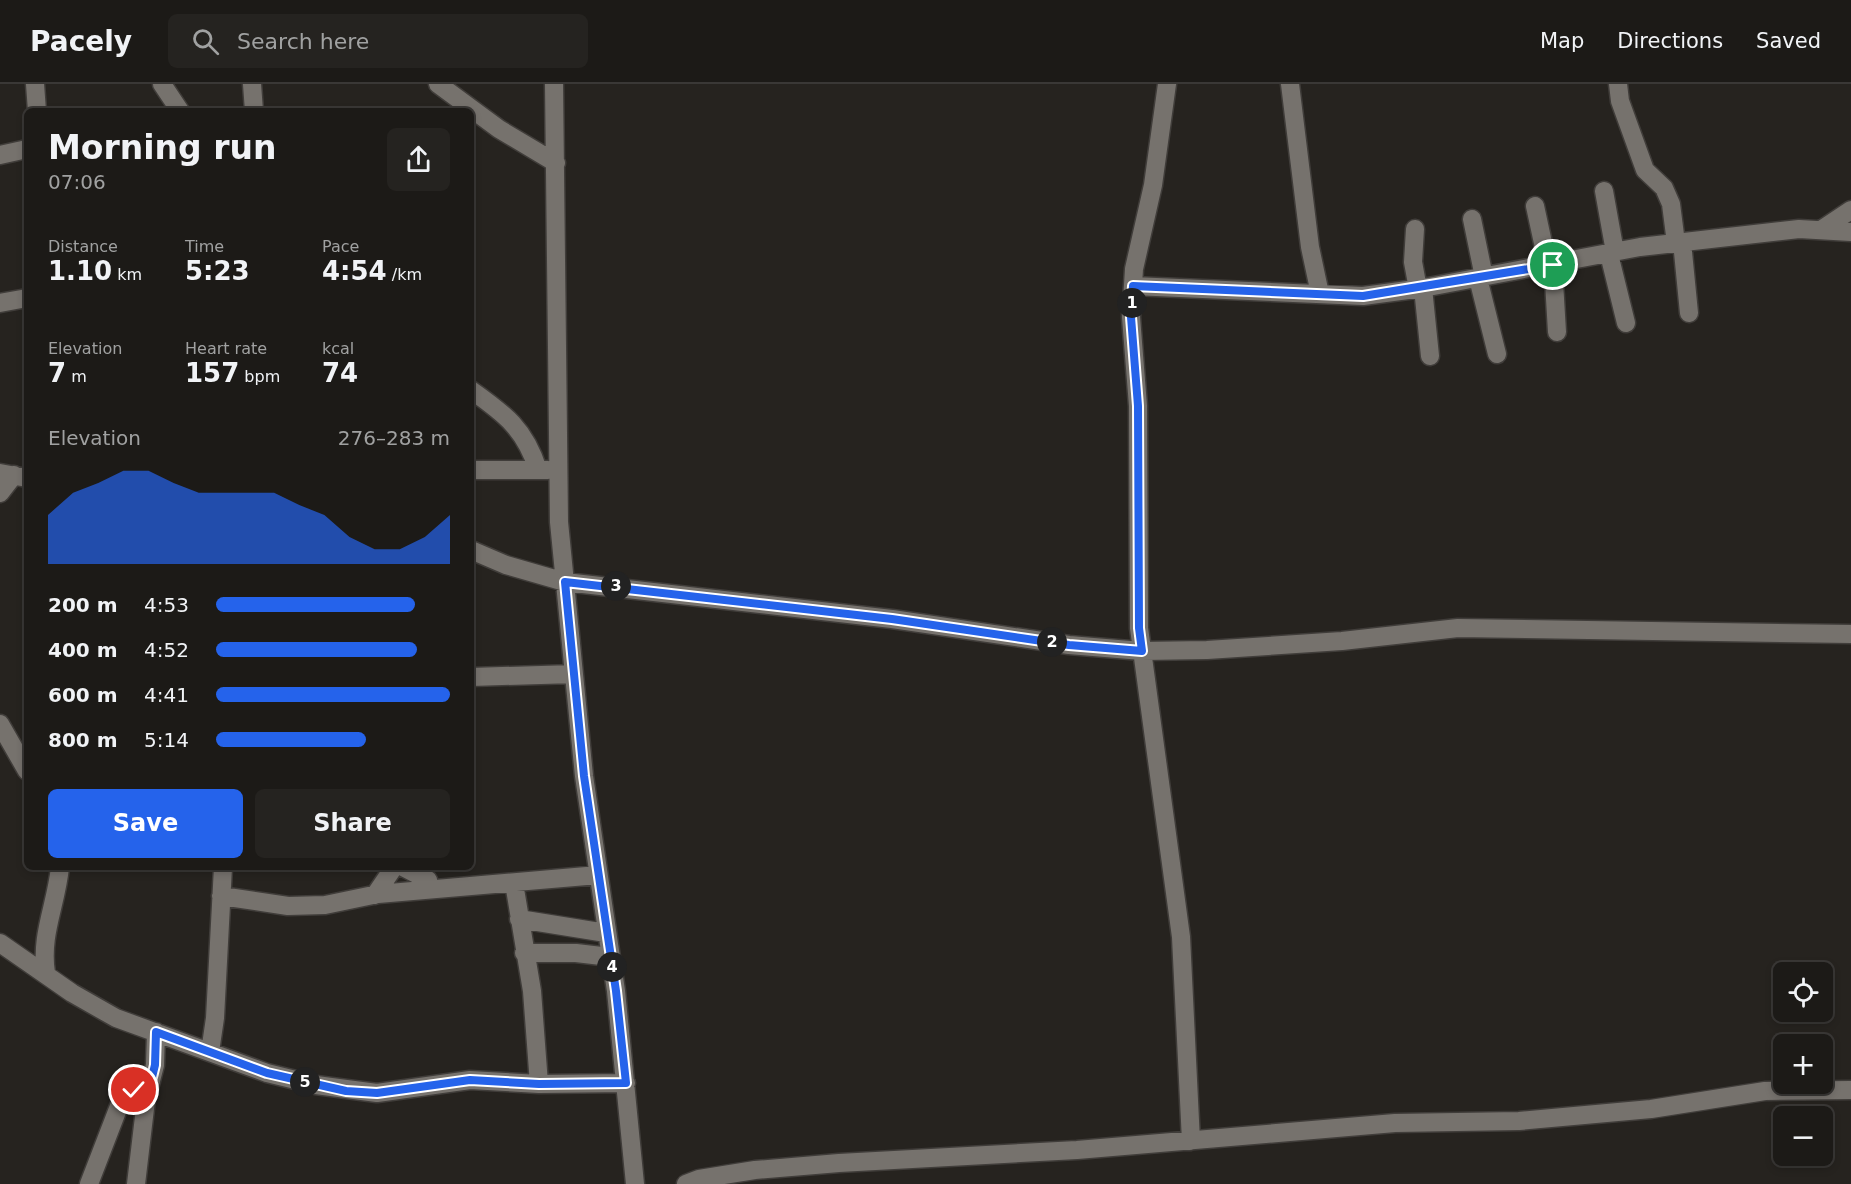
<!DOCTYPE html>
<html lang="en">
<head>
<meta charset="utf-8">
<style>
	:root { --surface:#1c1a17; --page:#252320; --text:#f1f3f6; --muted:#a0a1a1; --line:#3a3836; --accent:#2563eb }
	body { margin:0; font-family:"DejaVu Sans",sans-serif; background:var(--page); color:var(--text); height:100vh; display:flex; flex-direction:column; font-size:22px; white-space:nowrap }
	* { box-sizing:border-box; margin:0 }
	p { font-size:20px; color:var(--muted) }
	.icon { flex:none; width:33px; height:33px; fill:none; stroke:currentColor; stroke-width:2; stroke-linecap:round; stroke-linejoin:round }
	.map { position:relative; flex:1; overflow:hidden }
	.panel { position:absolute; left:24px; top:24px; width:450px; height:762px; display:flex; flex-direction:column; background:var(--surface); border-radius:9px; box-shadow:0 3px 9px #0003,0 0 0 2px var(--line) }
	.panel>* { flex:none }
	.controls { position:absolute; left:1773px; top:878px; display:grid; gap:12px }
	.controls a { display:grid; place-items:center; width:60px; height:60px; border-radius:9px; background:var(--surface); box-shadow:0 3px 9px #0003,0 0 0 2px var(--line); font-size:30px }
	.pin { position:absolute; display:grid; place-items:center; width:51px; height:51px; color:#fff; margin:-26px; border:3px solid #fff; border-radius:50%; box-shadow:0 2px 6px #0007 }
	.km { position:absolute; width:30px; height:30px; margin:-15px; border-radius:50%; background:#222; color:#fff; font-size:16px; line-height:30px; text-align:center }
	.round { display:grid; place-items:center; flex:none; width:63px; height:63px; border-radius:9px; background:var(--page) }
	.head { display:flex; align-items:center; justify-content:space-between; height:102px; padding:0 24px }
	h1 { font-size:33px; font-weight:700; line-height:45px }
	.figures { display:grid; grid-template-columns:repeat(3,1fr); gap:9px; height:102px; padding:6px 24px }
	.figures div { display:grid; align-content:center }
	.figures b { font-size:26px; font-weight:700 }
	.figures small { font-size:16px; font-weight:400 }
	.figures p { font-size:16px }
	.chart { height:168px; padding:12px 24px }
	.chart p { display:flex; justify-content:space-between }
	.chart svg { width:100%; height:108px; margin-top:6px; fill:var(--accent); opacity:.7 }
	.action { display:flex; gap:12px; margin-top:auto; padding:12px 24px }
	.action a { flex:1; height:69px; border-radius:9px; background:var(--accent); color:#fff; font-size:24px; font-weight:700; line-height:69px; text-align:center }
	.action a+a { background:var(--page); color:var(--text) }
	ul { padding:0 24px; list-style:none; font-size:20px }
	li { display:grid; grid-template-columns:96px 72px 1fr; align-items:center; height:45px }
	li i { height:15px; border-radius:8px; background:var(--accent) }
	header { display:flex; align-items:center; gap:36px; box-sizing:border-box; height:84px; padding:0 30px; background:var(--surface); border-bottom:2px solid var(--line) }
	header strong { font-size:28px }
	nav { display:flex; gap:33px; margin-inline-start:auto; font-size:21px }
	.search { width:420px; height:54px; background:var(--page); display:flex; align-items:center; gap:15px; box-sizing:border-box; padding:0 21px; border-radius:9px; color:var(--muted); font-size:22px }
	.map>svg:first-child { display:block }
	.lines { fill:none; stroke-linecap:round; stroke-linejoin:round }
	.minor-casing { stroke:#403d3a; stroke-width:21 }
	.minor { stroke:#76726d; stroke-width:18 }
	.route-casing { stroke:#fff; stroke-width:12 }
	.route { stroke:#2563eb; stroke-width:8 }
</style>
</head>
<body>
<header>
<strong>Pacely</strong>
<div class="search"><svg class="icon" aria-label="search" viewBox="0 0 24 24"><circle cx="10" cy="10" r="6"/><path d="M15 15l6 6"/></svg>Search here</div>
<nav><a>Map</a><a>Directions</a><a>Saved</a></nav>
</header>
<div class="map">
<svg width="1851" height="1100" viewBox="0 0 1851 1100">
	<rect width="100%" height="100%" fill="#26231f"/>
	<g class="lines">
		<defs>
			<path id="minor" d="M35,0L37,27
				M162,0L180,27
				M252,0L254,27
				M438,0L499,45L556,79
				M554,0L559,438L584,692L616,907L635,1100
				M1167,0L1153,101L1134,185L1131,233L1138,322L1139,544L1181,853L1191,1057
				M1290,0L1310,163L1320,210
				M1618,0L1620,17L1645,86L1664,104L1671,120L1676,159
				M0,71L27,65
				M1604,107L1615,168
				M1535,122L1548,182
				M1472,135L1484,193
				M1415,145L1413,178L1418,205
				M1821,146L1851,126
				M1682,158L1689,229
				M1609,170L1626,239
				M1553,181L1557,248
				M1478,194L1497,270
				M1133,202L1363,212L1423,204L1640,163L1799,145L1851,148
				M1423,204L1430,272
				M0,219L27,214
				M471,306C505,330 525,345 538,386
				M471,386H548
				M0,389L27,394
				M0,409L14,391
				M471,466L506,481L565,498L892,535L1069,561L1142,567L1207,566L1342,557L1458,544L1851,550
				M471,593L574,590
				M0,640L27,687
				M403,783L428,796
				M514,799L532,907L539,1000
				M375,811L394,783
				M221,812L288,822L325,821L378,810L598,791
				M519,835L606,849
				M0,859L72,909L116,934L267,989L316,1001L377,1009L470,996L539,1000L626,999
				M524,869H576L610,873
				M46,889C40,851 56,822 60,783
				M210,968L215,934L223,783
				M89,1100L121,1017L126,1010L151,997
				M136,1100L146,1016L155,981L156,948
				M686,1100L699,1095L755,1086L839,1079L1077,1066L1395,1039L1519,1037L1651,1025L1765,1007L1851,1006"/>
		</defs>
		<use href="#minor" class="minor-casing"/>
		<use href="#minor" class="minor"/>
	</g>
	<g class="lines">
		<defs>
			<path id="route" d="M134,1006L151,997L155,981L156,948L267,989L346,1007L377,1009L470,996L539,1000L626,999L616,907L584,692L565,498L892,535L1069,561L1142,567L1139,544L1138,322L1131,233L1133,202L1363,212L1553,181"/>
		</defs>
		<use href="#route" class="route-casing"/>
		<use href="#route" class="route"/>
	</g>
</svg>
<div class="controls">
<a><svg class="icon" aria-label="locate" viewBox="0 0 24 24"><circle cx="12" cy="12" r="6"/><path d="M12 2v4M12 18v4M2 12h4M18 12h4"/></svg></a>
<a>+</a>
<a>−</a>
</div>
<div class="pin" style="left:1553px;top:181px;background:#1e9e55"><svg class="icon" aria-label="arrive" viewBox="0 0 24 24"><path d="M6 21V4h12l-3 4 3 4H6"/></svg></div>
<div class="pin" style="left:134px;top:1006px;background:#d93025"><svg class="icon" aria-label="check" viewBox="0 0 24 24"><path d="M5 12l5 5 9-10"/></svg></div>
<b class="km" style="left:1132px;top:219px">1</b>
<b class="km" style="left:1052px;top:558px">2</b>
<b class="km" style="left:616px;top:502px">3</b>
<b class="km" style="left:612px;top:883px">4</b>
<b class="km" style="left:305px;top:998px">5</b>
<section class="panel">
<div class="head"><div><h1>Morning run</h1><p>07:06</p></div><a class="round"><svg class="icon" aria-label="share" viewBox="0 0 24 24"><path d="M12 15V3M7 8l5-5 5 5M5 13v7h14v-7"/></svg></a></div>
<div class="figures">
<div><p>Distance</p><b>1.10<small> km</small></b></div>
<div><p>Time</p><b>5:23</b></div>
<div><p>Pace</p><b>4:54<small> /km</small></b></div>
</div>
<div class="figures">
<div><p>Elevation</p><b>7<small> m</small></b></div>
<div><p>Heart rate</p><b>157<small> bpm</small></b></div>
<div><p>kcal</p><b>74</b></div>
</div>
<div class="chart"><p><span>Elevation</span>276–283 m</p>
<svg viewBox="0 0 160 44" preserveAspectRatio="none"><path d="M0 44V24L10 15L20 11L30 6L40 6L50 11L60 15L70 15L80 15L90 15L100 20L110 24L120 33L130 38L140 38L150 33L160 24V44z"/></svg>
</div>
<ul>
<li><b>200 m</b>4:53<i style="width:85%"></i></li>
<li><b>400 m</b>4:52<i style="width:86%"></i></li>
<li><b>600 m</b>4:41<i style="width:100%"></i></li>
<li><b>800 m</b>5:14<i style="width:64%"></i></li>
</ul>
<div class="action"><a>Save</a><a>Share</a></div>
</section>
</div>
</body>
</html>
